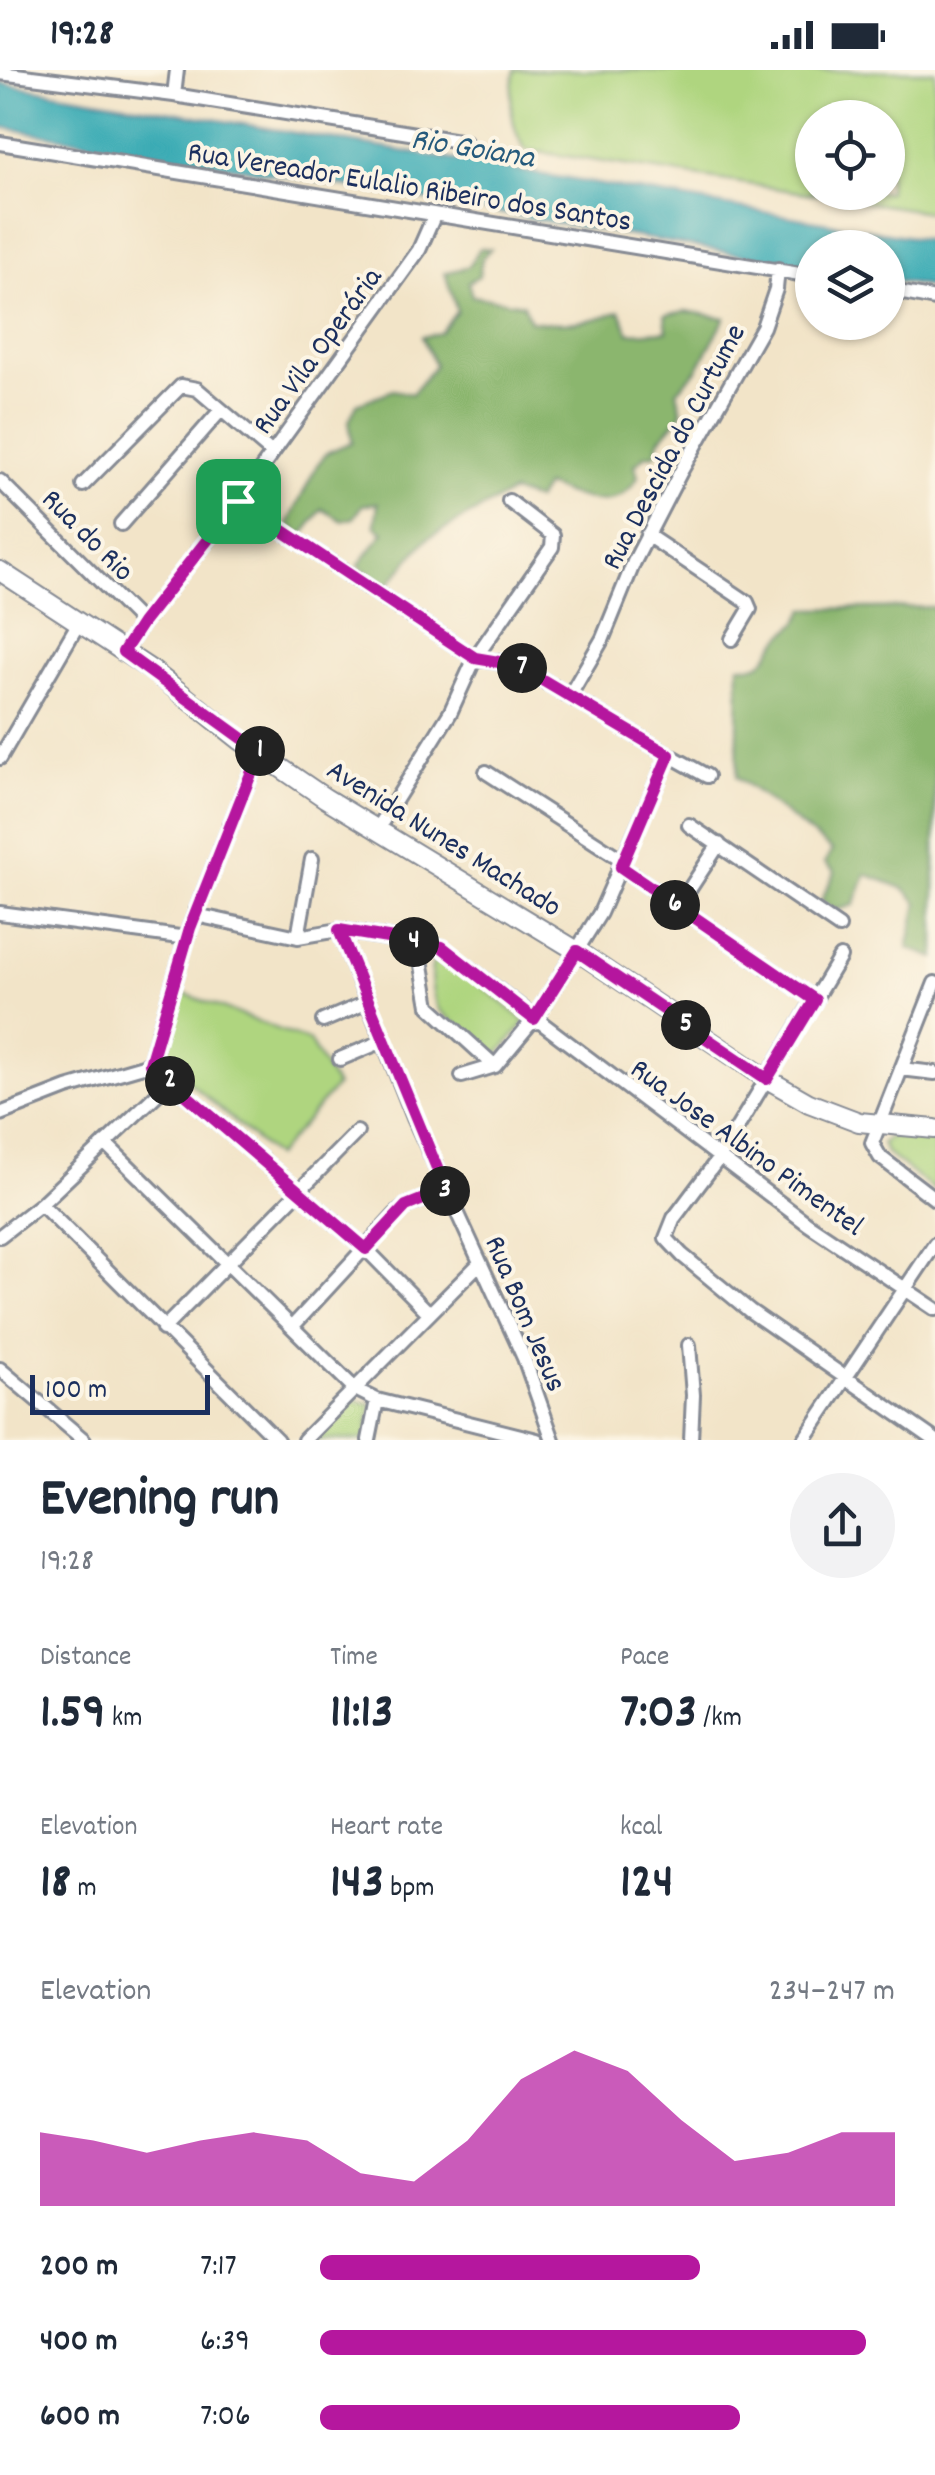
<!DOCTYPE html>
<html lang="en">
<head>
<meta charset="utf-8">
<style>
	:root { --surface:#fff; --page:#f2f2f3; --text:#1f2937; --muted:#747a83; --accent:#b5179e }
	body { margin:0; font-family:Dekko,sans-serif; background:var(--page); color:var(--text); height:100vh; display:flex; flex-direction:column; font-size:38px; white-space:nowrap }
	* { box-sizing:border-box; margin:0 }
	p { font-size:32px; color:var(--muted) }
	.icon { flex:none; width:55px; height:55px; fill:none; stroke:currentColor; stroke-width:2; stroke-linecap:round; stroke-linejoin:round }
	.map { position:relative; height:1370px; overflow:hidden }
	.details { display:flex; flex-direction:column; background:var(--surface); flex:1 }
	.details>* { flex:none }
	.fabs { position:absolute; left:795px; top:30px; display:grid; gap:20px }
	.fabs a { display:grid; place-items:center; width:110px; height:110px; border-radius:50%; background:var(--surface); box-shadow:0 2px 8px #0004; font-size:50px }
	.scale { position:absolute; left:30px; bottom:25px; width:180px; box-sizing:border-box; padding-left:10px; border:5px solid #1b2f5e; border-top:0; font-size:28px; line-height:35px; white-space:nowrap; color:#1b2f5e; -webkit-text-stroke:8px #fcf5e5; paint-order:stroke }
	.pin { position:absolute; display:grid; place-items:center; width:85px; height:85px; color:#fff; margin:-42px; border-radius:20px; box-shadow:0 5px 15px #0006 }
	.km { position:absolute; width:50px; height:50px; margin:-25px; border-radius:50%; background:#222; color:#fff; font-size:28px; line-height:50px; text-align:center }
	.round { display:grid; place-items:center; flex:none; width:105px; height:105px; border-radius:52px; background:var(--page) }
	.summary { display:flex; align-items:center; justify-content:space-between; height:170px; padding:0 40px }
	h1 { font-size:55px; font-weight:700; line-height:75px }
	.stats { display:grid; grid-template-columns:repeat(3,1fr); gap:15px; height:170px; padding:10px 40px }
	.stats div { display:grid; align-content:center }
	.stats b { font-size:50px; font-weight:700 }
	.stats small { font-size:28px; font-weight:400 }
	.stats p { font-size:28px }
	.chart { height:280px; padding:20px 40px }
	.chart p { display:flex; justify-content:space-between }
	.chart svg { width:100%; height:180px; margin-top:10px; fill:var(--accent); opacity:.7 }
	ul { padding:0 40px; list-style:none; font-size:32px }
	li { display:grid; grid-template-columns:160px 120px 1fr; align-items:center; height:75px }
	li i { height:25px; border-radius:12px; background:var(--accent) }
	.status { display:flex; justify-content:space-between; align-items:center; height:70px; padding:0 50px; background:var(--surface); direction:ltr }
	.status svg { height:28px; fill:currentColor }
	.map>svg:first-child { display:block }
	.green { fill:#afd57f; stroke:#65826e; stroke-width:2.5; fill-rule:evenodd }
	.forest { fill:#8bb66e; stroke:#537266; stroke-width:2.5 }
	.water { fill:#39aab4; stroke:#2a6c89; stroke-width:2.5 }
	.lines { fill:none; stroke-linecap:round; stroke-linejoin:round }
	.street-casing { stroke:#868a93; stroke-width:18 }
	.secondary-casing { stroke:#868a93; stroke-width:22 }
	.street { stroke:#fff; stroke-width:12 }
	.secondary { stroke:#fff; stroke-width:18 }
	.route-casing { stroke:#fff; stroke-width:20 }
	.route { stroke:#b5179e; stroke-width:12 }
	.labels { text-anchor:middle; stroke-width:8; stroke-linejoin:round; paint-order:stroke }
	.street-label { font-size:30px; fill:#1b2f5e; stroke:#fcf5e5 }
	.water-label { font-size:32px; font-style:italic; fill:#265a7c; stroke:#fcf5e5 }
</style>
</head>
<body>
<div class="status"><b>19:28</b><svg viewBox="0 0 49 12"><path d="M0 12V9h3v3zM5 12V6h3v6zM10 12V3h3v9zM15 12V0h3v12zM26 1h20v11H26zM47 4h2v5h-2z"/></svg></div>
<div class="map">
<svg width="935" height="1370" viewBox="0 0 935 1370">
	<rect width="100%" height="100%" fill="#fcf5e5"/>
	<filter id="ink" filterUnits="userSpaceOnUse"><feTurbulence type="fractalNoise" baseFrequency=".01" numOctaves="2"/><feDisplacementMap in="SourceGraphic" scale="20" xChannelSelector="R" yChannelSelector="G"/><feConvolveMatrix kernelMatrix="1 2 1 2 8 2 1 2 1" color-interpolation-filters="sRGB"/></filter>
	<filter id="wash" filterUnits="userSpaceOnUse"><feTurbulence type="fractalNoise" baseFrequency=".0048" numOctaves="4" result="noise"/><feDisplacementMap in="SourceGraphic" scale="40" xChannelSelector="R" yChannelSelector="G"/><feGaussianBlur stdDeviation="2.25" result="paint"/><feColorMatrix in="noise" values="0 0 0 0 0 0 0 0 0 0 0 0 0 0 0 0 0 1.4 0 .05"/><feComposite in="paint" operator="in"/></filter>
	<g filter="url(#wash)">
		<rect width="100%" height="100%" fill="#f2e4c8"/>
		<path class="green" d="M515,0L935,1V143L526,80C509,58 509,26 515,0ZM812,48H888V122H812Z
			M436,888L453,892L524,950V954L496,987L439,940C432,928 427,898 436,888Z
			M180,922L309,971L336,1016L275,1087L156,983Z
			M891,1066L935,1069V1121L886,1083L882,1073Z
			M353,1330L372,1335L366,1370H315Z"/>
		<path class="forest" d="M480,178L490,179L482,188L479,206L468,212L472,226L523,234L530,251C563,255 590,253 620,241L629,263L667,261L665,245L686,241L725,248L697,300L677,321L682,343L659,370L656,384L646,385L635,395L638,407C615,447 579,427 545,416L536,430L512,422L428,468L386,517L358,496L384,462L375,456L378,433L363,435L354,448L343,451L322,439L303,465L288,454L317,395L328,382L352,372L349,351L357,334L393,320L412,324L435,295L422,267L440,263L457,241L445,203L468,197Z
			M935,537V888L908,878L918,833L905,819L866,804L854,835L837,840L821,831L835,802L825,793L832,780L737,707L739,595C768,600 763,587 778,571C791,555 795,561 805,539Z"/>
		<path class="water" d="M0,13L935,171V218L888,210V178H812V197L0,57Z"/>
	</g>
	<g filter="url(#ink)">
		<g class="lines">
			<defs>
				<path id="street" d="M0,3L174,25L465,72
					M174,25L177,0
					M0,73L812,206
					M888,220L935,229
					M0,411L142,553
					M83,415L181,316L197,319L272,383
					M238,431L475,588L517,595L669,685L600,843L534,949L495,996L462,1006
					M121,454L221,340
					M647,465L747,532L750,539L732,569
					M123,582L142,553L238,431L419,180L434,146
					M570,625L603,568L634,492L680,403L763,257L776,219L778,199
					M669,685L707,706
					M0,688L78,554
					M486,702L624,791
					M689,755L839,857
					M377,760L450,643L475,588L552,477L553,465L509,431
					M621,797L815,930
					M678,837L719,774
					M0,843L187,868
					M196,845L298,867L339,860L441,877L808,1154L935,1239
					M339,860L414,1048L524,1288L553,1370
					M298,867L312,789
					M418,872L429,936L495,996
					M840,887L719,1088L674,1148L666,1168L682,1185L750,1241L935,1370
					M935,913L872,1073L880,1087L935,1129
					M323,951L368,932
					M340,989L383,971
					M150,994L366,1179L429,1243
					M150,994L190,857L260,681
					M901,999L935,1003
					M0,1044L67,1018L150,994
					M105,1073L355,1319L377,1330L537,1370
					M41,1134L277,1370
					M0,1166L41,1134L171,1011
					M292,1257L395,1145L406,1136L446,1121
					M163,1259L357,1062
					M689,1275L693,1325L691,1370
					M0,1299L84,1370
					M304,1370L479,1194
					M369,1370L377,1330
					M804,1370L935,1174"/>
				<path id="secondary" d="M0,501L153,601L240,670L325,728L577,881L767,1009L809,1033L859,1052L935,1059"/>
			</defs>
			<use href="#street" class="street-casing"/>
			<use href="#secondary" class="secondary-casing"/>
			<use href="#street" class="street"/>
			<use href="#secondary" class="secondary"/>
		</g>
	</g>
	<g class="lines" filter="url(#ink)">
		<defs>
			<path id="route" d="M238,431L475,588L517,595L669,685L621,797L815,930L767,1009L577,881L534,949L442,877L339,860L446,1120L406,1136L366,1179L150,994L190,858L260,681L123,582L142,553Z"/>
		</defs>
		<use href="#route" class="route-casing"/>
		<use href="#route" class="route"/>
	</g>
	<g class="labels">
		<g class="street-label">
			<text transform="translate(410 115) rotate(9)" y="10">Rua Vereador Eulalio Ribeiro dos Santos</text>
			<text transform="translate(316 280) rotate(-54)" y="10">Rua Vila Operária</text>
			<text transform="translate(672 376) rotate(-62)" y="10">Rua Descida do Curtume</text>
			<text transform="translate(89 464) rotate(45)" y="10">Rua do Rio</text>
			<text transform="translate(445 767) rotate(32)" y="10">Avenida Nunes Machado</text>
			<text transform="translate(748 1076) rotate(36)" y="10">Rua Jose Albino Pimentel</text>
			<text transform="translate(527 1243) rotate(67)" y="10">Rua Bom Jesus</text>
		</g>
		<g class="water-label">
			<text transform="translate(473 76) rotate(9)" y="11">Rio Goiana</text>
		</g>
	</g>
</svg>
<div class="fabs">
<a><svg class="icon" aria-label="locate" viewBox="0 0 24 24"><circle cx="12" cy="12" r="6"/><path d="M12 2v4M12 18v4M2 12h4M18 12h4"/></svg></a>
<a><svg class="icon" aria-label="layers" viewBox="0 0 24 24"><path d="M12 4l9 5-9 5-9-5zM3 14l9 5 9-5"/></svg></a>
</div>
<div class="scale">100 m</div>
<div class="pin" style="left:238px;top:431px;background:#1e9e55"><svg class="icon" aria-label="arrive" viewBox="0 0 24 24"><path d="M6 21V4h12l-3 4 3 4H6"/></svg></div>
<b class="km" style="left:260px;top:681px">1</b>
<b class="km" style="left:170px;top:1011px">2</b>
<b class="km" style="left:445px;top:1121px">3</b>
<b class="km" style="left:414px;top:872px">4</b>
<b class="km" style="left:686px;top:955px">5</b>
<b class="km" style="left:675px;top:835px">6</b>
<b class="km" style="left:522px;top:598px">7</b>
</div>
<section class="details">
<div class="summary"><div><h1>Evening run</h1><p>19:28</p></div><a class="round"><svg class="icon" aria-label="share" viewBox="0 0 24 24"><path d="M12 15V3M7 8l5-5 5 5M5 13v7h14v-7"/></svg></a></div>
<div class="stats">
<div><p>Distance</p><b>1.59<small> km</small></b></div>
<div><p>Time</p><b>11:13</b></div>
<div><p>Pace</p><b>7:03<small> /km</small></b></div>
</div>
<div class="stats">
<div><p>Elevation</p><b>18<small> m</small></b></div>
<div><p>Heart rate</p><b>143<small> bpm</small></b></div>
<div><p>kcal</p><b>124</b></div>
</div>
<div class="chart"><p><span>Elevation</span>234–247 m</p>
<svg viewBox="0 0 160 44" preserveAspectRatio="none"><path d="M0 44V26L10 28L20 31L30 28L40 26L50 28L60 36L70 38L80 28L90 13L100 6L110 11L120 23L130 33L140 31L150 26L160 26V44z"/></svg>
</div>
<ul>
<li><b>200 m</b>7:17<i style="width:66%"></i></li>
<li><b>400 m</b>6:39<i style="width:95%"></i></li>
<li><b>600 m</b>7:06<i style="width:73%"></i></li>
</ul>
</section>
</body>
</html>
